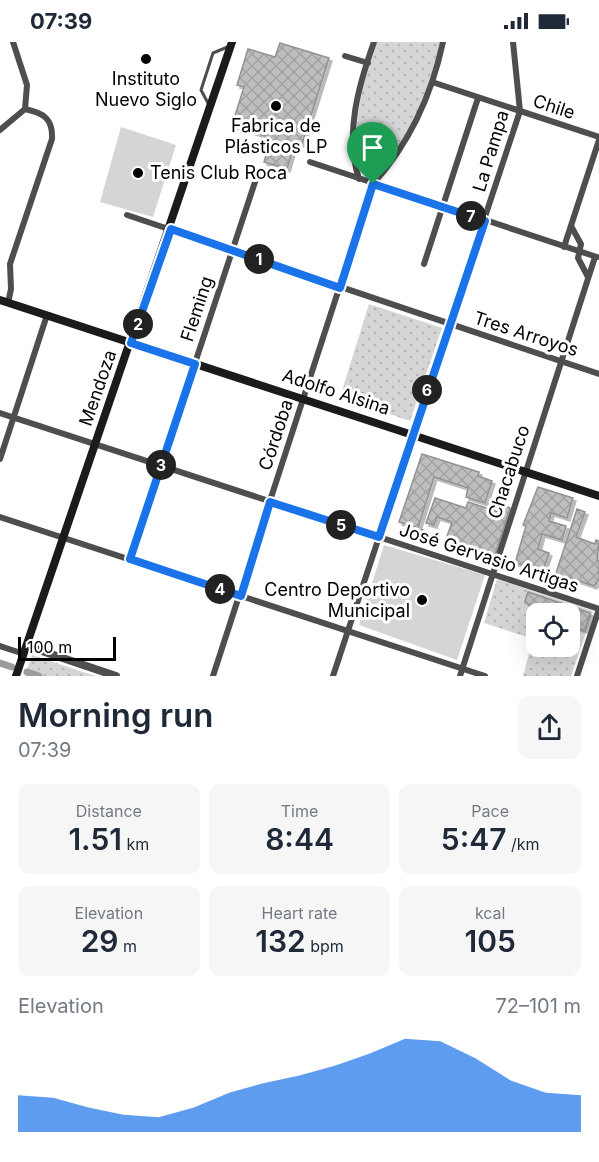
<!DOCTYPE html>
<html lang="en">
<head>
<meta charset="utf-8">
<style>
	:root { --surface:#fff; --page:#f6f6f7; --text:#1f2937; --muted:#747a83; --accent:#1a73e8 }
	body { margin:0; font-family:Inter,sans-serif; background:var(--page); color:var(--text); height:100vh; display:flex; flex-direction:column; font-size:22px; white-space:nowrap }
	* { box-sizing:border-box; margin:0 }
	p { font-size:20px; color:var(--muted) }
	.icon { flex:none; width:33px; height:33px; fill:none; stroke:currentColor; stroke-width:2; stroke-linecap:round; stroke-linejoin:round }
	.map { position:relative; height:634px; overflow:hidden }
	.drawer { display:flex; flex-direction:column; background:var(--surface); flex:1 }
	.drawer>* { flex:none }
	.fabs { position:absolute; left:526px; top:561px; display:grid; gap:12px }
	.fabs a { display:grid; place-items:center; width:54px; height:54px; border-radius:12px; background:var(--surface); box-shadow:0 6px 24px #0002; font-size:30px }
	.scale { position:absolute; left:18px; bottom:15px; width:98px; box-sizing:border-box; padding-left:6px; border:3px solid #000; border-top:0; font-size:16px; line-height:21px; white-space:nowrap; color:#000; -webkit-text-stroke:4px #fff; paint-order:stroke }
	.pin { position:absolute; display:grid; place-items:center; width:51px; height:51px; color:#fff; margin:-62px -26px; border-radius:50% 50% 50% 0; rotate:-45deg; box-shadow:0 0 6px #0007 }
	.pin .icon { rotate:45deg }
	.km { position:absolute; width:30px; height:30px; margin:-15px; border-radius:50%; background:#222; color:#fff; font-size:16px; line-height:30px; text-align:center }
	.round { display:grid; place-items:center; flex:none; width:63px; height:63px; border-radius:12px; background:var(--page) }
	.overview { display:flex; align-items:center; justify-content:space-between; height:102px; padding:0 18px }
	h1 { font-size:33px; font-weight:600; line-height:45px }
	.stats { display:grid; grid-template-columns:repeat(3,1fr); gap:9px; height:102px; padding:6px 18px }
	.stats div { display:grid; align-content:center; border-radius:12px; background:var(--page); text-align:center }
	.stats b { font-size:30px; font-weight:600 }
	.stats small { font-size:16px; font-weight:400 }
	.stats p { font-size:16px }
	.chart { height:168px; padding:12px 18px }
	.chart p { display:flex; justify-content:space-between }
	.chart svg { width:100%; height:108px; margin-top:6px; fill:var(--accent); opacity:.7 }
	.status { display:flex; justify-content:space-between; align-items:center; height:42px; padding:0 30px; background:var(--surface); direction:ltr }
	.status svg { height:16px; fill:currentColor }
	.map>svg:first-child { display:block }
	.grass { fill:#d5d5d5 }
	.park { fill:url(#park-dots); fill-rule:evenodd }
	.lines { fill:none; stroke-linecap:round; stroke-linejoin:round }
	.canal { stroke:#9c9c9c; stroke-width:7 }
	.building { fill:url(#building-cross-hatch); stroke:#929292; stroke-width:1.5; filter:url(#shadow) }
	.service { stroke:#4e4e4e; stroke-width:3 }
	.minor { stroke:#4e4e4e; stroke-width:6 }
	.tertiary { stroke:#4e4e4e; stroke-width:8 }
	.secondary { stroke:#1b1b1b; stroke-width:8 }
	.route-casing { stroke:#fff; stroke-width:12 }
	.route { stroke:#1a73e8; stroke-width:8 }
	.poi-dot { fill:#000; stroke:#fff; stroke-width:2 }
	.labels { text-anchor:middle; stroke-width:6; stroke-linejoin:round; paint-order:stroke }
	.poi-label { font-size:18px; fill:#000; stroke:#fff }
	.street-label { font-size:18px; fill:#000; stroke:#fff }
</style>
</head>
<body>
<div class="status"><b>07:39</b><svg viewBox="0 0 49 12"><path d="M0 12V9h3v3zM5 12V6h3v6zM10 12V3h3v9zM15 12V0h3v12zM26 1h20v11H26zM47 4h2v5h-2z"/></svg></div>
<div class="map">
<svg width="599" height="634" viewBox="0 0 599 634">
	<defs>
		<pattern id="park-dots" width="8" height="8" patternUnits="userSpaceOnUse" patternTransform="scale(1.5)"><rect width="8" height="8" fill="#d5d5d5"/><path d="M2 2h.1M6 6h.1" fill="none" stroke="#b5b5b5" stroke-width="1.8" stroke-linecap="round"/></pattern>
		<pattern id="building-cross-hatch" width="8" height="8" patternUnits="userSpaceOnUse" patternTransform="scale(1.5)"><rect width="8" height="8" fill="#bebebe"/><path d="M0 0l8 8M0 8l8-8" fill="none" stroke="#a2a2a2"/></pattern>
		<filter id="shadow"><feDropShadow dx="3" dy="3" stdDeviation="0" flood-color="#0004"/></filter>
	</defs>
	<rect width="100%" height="100%" fill="#fff"/>
	<path class="grass" d="M121,85L176,103L153,175L100,160Z
		M384,503L485,533L457,618L359,583Z"/>
	<path class="park" d="M376,0H441C438,13 436,28 431,41C423,65 394,126 370,137L358,125C353,75 362,47 376,0Z
		M369,262L442,286L410,379L340,355Z
		M497,537L593,569L571,634H523L533,597L484,581ZM537,572H570V604H537Z
		M32,613L95,634H25Z"/>
	<g class="lines">
		<path class="canal" d="M0,621L12,625
			M27,630L39,634"/>
	</g>
	<path class="building" d="M280,1L329,16L302,102L295,100L287,127L264,120L271,96L232,83L244,45L237,43L248,7L275,15Z
		M422,412L479,430L478,434L492,439L485,461L466,455L468,446L434,435L418,486L399,480Z
		M538,445L573,456L567,476L551,471L549,479L566,484L562,498L542,492L538,507L549,511L543,529L515,521L526,484L523,483Z
		M435,456L466,466L468,460L499,470L502,463L510,466L495,513L446,497L452,480L437,475L434,483L426,481Z
		M577,467L585,470L576,495L595,502L596,498L599,499L597,519H599V537L594,544L556,531Z
		M412,485L423,488L420,496L409,493Z
		M528,550L590,571L585,588L570,584V572H537L525,559Z"/>
	<g class="lines">
		<path class="service" d="M209,63L201,48L213,11L230,4"/>
		<path class="minor" d="M345,14L368,21
			M432,40L599,95
			M0,88L25,67L27,43L13,0
			M310,120L597,215
			M359,137C344,93 359,42 374,0
			M127,173L599,332
			M571,184L581,202L578,216L588,235
			M564,205L599,98
			M424,222L478,56
			M8,261L11,247L10,222L52,97C53,77 44,71 25,67
			M0,371L599,567
			M0,417L47,273
			M0,475L485,634
			M130,517L259,128
			M0,604L24,612
			M213,634L373,142C409,102 432,52 443,0
			M333,634L520,69L513,0
			M460,634L595,215
			M577,634L599,567"/>
		<path class="tertiary" d="M27,604L116,634"/>
		<path class="secondary" d="M0,258L599,454
			M16,634L232,0"/>
	</g>
	<g class="lines">
		<defs>
			<path id="route" d="M373,142L485,179L379,495L270,460L241,554L130,517L195,322L131,301L171,187L340,246Z"/>
		</defs>
		<use href="#route" class="route-casing"/>
		<use href="#route" class="route"/>
	</g>
	<g class="poi-dot">
		<circle cx="146" cy="17" r="6"/>
		<circle cx="276" cy="64" r="6"/>
		<circle cx="138" cy="131" r="6"/>
		<circle cx="422" cy="558" r="6"/>
	</g>
	<g class="labels">
		<g class="poi-label">
			<text x="146" y="43">Instituto<tspan x="146" dy="21">Nuevo Siglo</tspan></text>
			<text x="276" y="90">Fabrica de<tspan x="276" dy="21">Plásticos LP</tspan></text>
			<text x="150" y="137" text-anchor="start">Tenis Club Roca</text>
			<text x="410" y="554" text-anchor="end">Centro Deportivo<tspan x="410" dy="21">Municipal</tspan></text>
		</g>
		<g class="street-label">
			<text transform="translate(554 65) rotate(18)" y="6">Chile</text>
			<text transform="translate(491 109) rotate(-73)" y="6">La Pampa</text>
			<text transform="translate(197 267) rotate(-72)" y="6">Fleming</text>
			<text transform="translate(526 292) rotate(18)" y="6">Tres Arroyos</text>
			<text transform="translate(98 346) rotate(-71)" y="6">Mendoza</text>
			<text transform="translate(336 350) rotate(18)" y="6">Adolfo Alsina</text>
			<text transform="translate(276 393) rotate(-72)" y="6">Córdoba</text>
			<text transform="translate(509 430) rotate(-72)" y="6">Chacabuco</text>
			<text transform="translate(489 516) rotate(18)" y="6">José Gervasio Artigas</text>
		</g>
	</g>
</svg>
<div class="fabs">
<a><svg class="icon" aria-label="locate" viewBox="0 0 24 24"><circle cx="12" cy="12" r="6"/><path d="M12 2v4M12 18v4M2 12h4M18 12h4"/></svg></a>
</div>
<div class="scale">100 m</div>
<div class="pin" style="left:373px;top:142px;background:#1e9e55"><svg class="icon" aria-label="arrive" viewBox="0 0 24 24"><path d="M6 21V4h12l-3 4 3 4H6"/></svg></div>
<b class="km" style="left:259px;top:217px">1</b>
<b class="km" style="left:138px;top:282px">2</b>
<b class="km" style="left:161px;top:423px">3</b>
<b class="km" style="left:220px;top:547px">4</b>
<b class="km" style="left:341px;top:483px">5</b>
<b class="km" style="left:427px;top:348px">6</b>
<b class="km" style="left:471px;top:174px">7</b>
</div>
<section class="drawer">
<div class="overview"><div><h1>Morning run</h1><p>07:39</p></div><a class="round"><svg class="icon" aria-label="share" viewBox="0 0 24 24"><path d="M12 15V3M7 8l5-5 5 5M5 13v7h14v-7"/></svg></a></div>
<div class="stats">
<div><p>Distance</p><b>1.51<small> km</small></b></div>
<div><p>Time</p><b>8:44</b></div>
<div><p>Pace</p><b>5:47<small> /km</small></b></div>
</div>
<div class="stats">
<div><p>Elevation</p><b>29<small> m</small></b></div>
<div><p>Heart rate</p><b>132<small> bpm</small></b></div>
<div><p>kcal</p><b>105</b></div>
</div>
<div class="chart"><p><span>Elevation</span>72–101 m</p>
<svg viewBox="0 0 160 44" preserveAspectRatio="none"><path d="M0 44V29L10 30L20 34L30 37L40 38L50 34L60 28L70 24L80 21L90 17L100 12L110 6L120 7L130 14L140 23L150 28L160 29V44z"/></svg>
</div>
</section>
</body>
</html>
